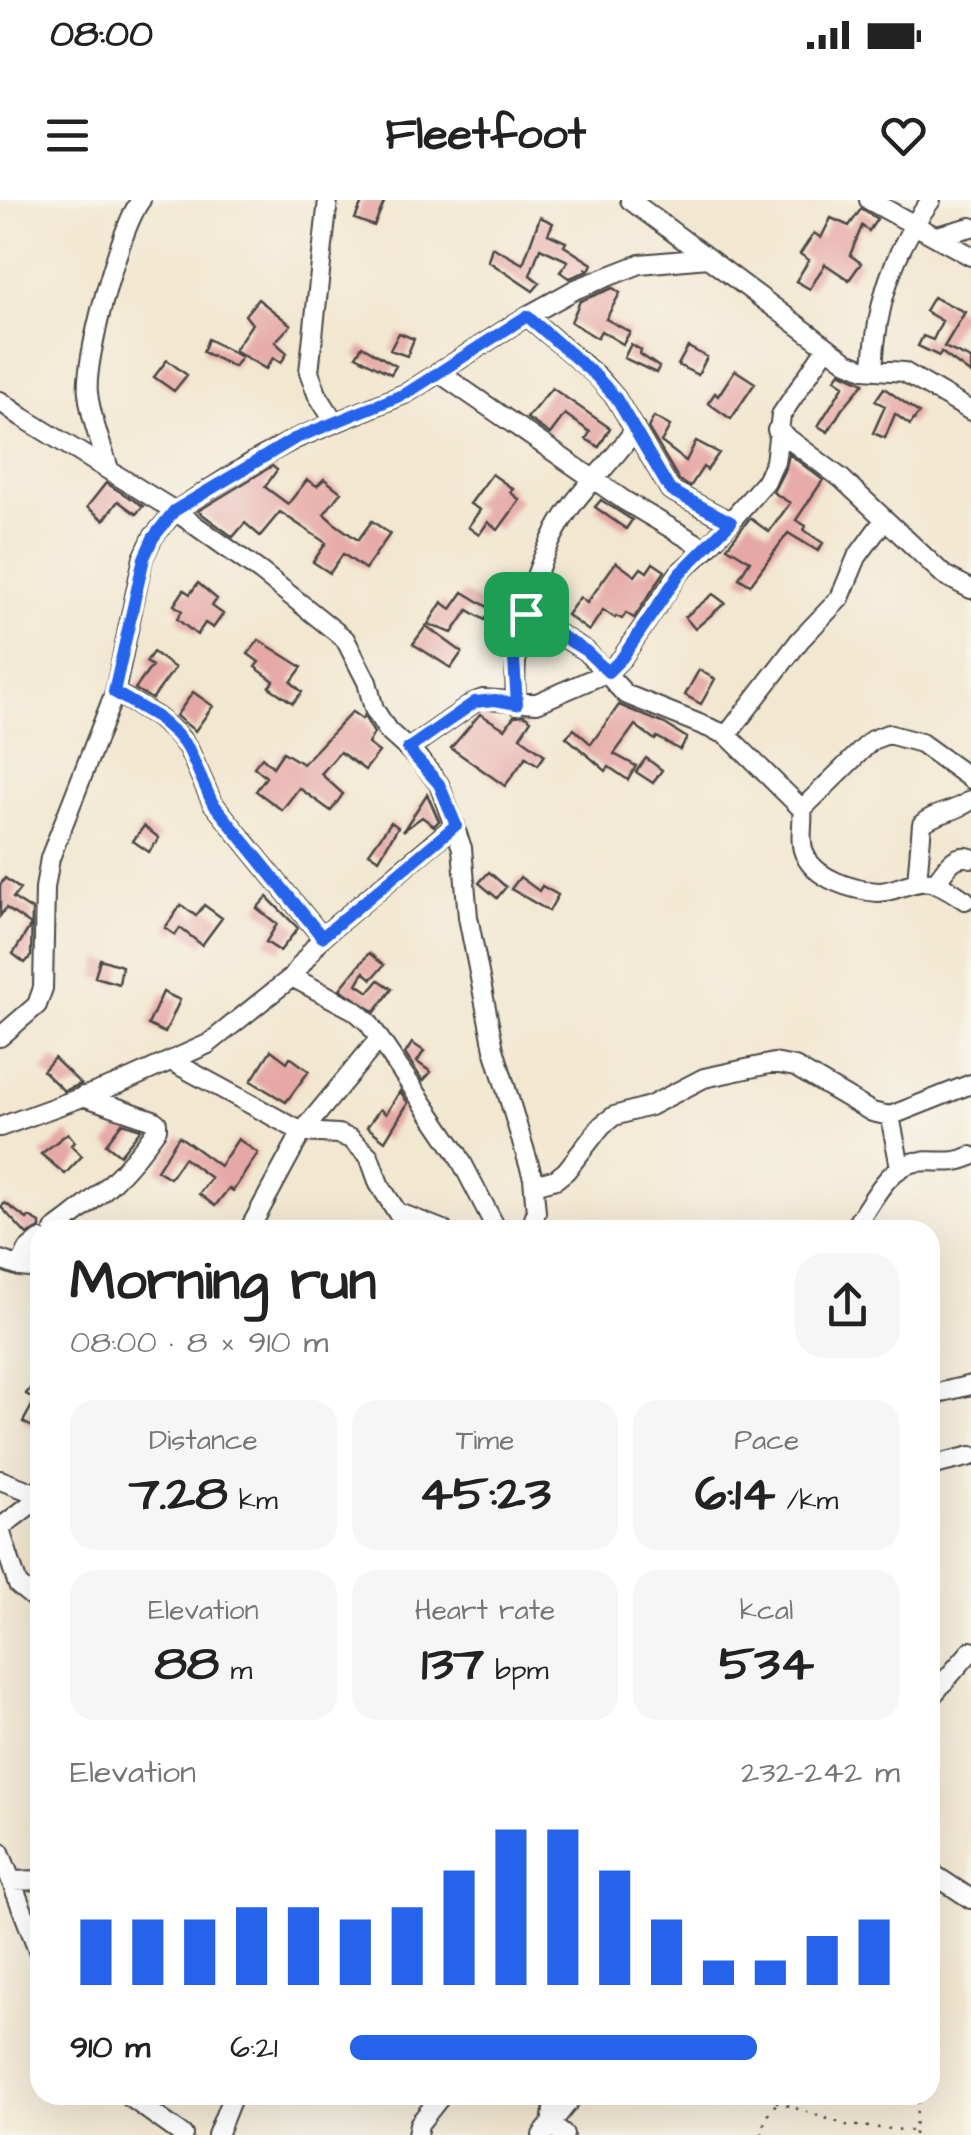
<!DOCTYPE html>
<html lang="en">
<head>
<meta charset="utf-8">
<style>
	:root { --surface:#fff; --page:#f6f6f6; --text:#222; --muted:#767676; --accent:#2563eb }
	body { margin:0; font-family:"Architects Daughter",sans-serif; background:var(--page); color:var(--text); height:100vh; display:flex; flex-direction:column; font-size:38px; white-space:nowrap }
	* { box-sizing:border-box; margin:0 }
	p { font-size:32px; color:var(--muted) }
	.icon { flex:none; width:55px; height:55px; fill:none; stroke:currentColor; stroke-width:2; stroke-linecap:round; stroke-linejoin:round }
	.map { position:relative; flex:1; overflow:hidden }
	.drawer { position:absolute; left:30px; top:1020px; width:910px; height:885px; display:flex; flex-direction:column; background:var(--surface); border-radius:30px; box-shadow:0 10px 40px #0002 }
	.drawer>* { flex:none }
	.pin { position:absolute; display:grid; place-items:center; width:85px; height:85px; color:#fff; margin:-42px; border-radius:20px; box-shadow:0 5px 15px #0006 }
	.round { display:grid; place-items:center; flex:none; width:105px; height:105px; border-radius:30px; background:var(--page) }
	.head { display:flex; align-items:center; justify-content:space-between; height:170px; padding:0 40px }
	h1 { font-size:55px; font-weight:700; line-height:75px }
	.metrics { display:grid; grid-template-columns:repeat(3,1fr); gap:15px; height:170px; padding:10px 40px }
	.metrics div { display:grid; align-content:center; border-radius:25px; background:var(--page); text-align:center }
	.metrics b { font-size:50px; font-weight:700 }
	.metrics small { font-size:28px; font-weight:400 }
	.metrics p { font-size:28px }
	.chart { height:280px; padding:20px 40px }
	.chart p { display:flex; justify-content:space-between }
	.chart svg { width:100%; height:180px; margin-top:10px; stroke:var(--accent); stroke-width:6 }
	ul { padding:0 40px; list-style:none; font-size:32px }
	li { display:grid; grid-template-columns:160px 120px 1fr; align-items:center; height:75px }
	li i { height:25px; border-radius:12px; background:var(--accent) }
	.status { display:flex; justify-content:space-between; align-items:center; height:70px; padding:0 50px; background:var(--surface); direction:ltr }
	.status svg { height:28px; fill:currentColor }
	header { display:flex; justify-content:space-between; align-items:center; height:130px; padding:0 40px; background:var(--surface); font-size:45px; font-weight:700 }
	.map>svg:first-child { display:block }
	.building { fill:#e6a8a6 }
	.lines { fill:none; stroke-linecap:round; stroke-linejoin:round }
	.minor-casing { stroke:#494744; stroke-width:22 }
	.path { stroke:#494744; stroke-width:2.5; stroke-dasharray:2.5 8; stroke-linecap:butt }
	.minor { stroke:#fff; stroke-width:18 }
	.route-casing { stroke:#fff; stroke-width:20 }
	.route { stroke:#2563eb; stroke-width:12 }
</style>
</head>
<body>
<div class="status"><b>08:00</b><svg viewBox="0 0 49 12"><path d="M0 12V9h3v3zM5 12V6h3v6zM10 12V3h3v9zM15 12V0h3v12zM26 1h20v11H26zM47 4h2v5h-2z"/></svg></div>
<header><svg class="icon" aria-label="menu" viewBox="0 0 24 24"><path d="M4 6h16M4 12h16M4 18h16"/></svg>Fleetfoot<svg class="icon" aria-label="heart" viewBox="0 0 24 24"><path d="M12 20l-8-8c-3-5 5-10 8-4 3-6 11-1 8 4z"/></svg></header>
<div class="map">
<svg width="971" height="1935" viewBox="0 0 971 1935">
	<rect width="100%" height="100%" fill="#f7f3e8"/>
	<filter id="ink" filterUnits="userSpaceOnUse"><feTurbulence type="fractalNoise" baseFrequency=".01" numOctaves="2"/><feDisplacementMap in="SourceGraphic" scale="20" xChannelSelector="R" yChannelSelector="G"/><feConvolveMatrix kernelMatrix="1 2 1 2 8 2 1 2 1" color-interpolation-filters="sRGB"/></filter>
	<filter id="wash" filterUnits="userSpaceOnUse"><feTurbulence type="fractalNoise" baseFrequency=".0048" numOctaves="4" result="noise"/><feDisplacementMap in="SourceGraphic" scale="40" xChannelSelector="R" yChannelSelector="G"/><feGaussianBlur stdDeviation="2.25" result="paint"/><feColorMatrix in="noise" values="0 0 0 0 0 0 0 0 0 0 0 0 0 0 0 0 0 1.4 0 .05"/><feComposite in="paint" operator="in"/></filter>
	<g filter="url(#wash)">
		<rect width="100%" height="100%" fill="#f2e7d0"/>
		<g id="blocks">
			<path class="building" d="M363,0H385L374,26L355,19Z
				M861,9L877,19L869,31L862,26L850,55L861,63L849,80L825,64L810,89L796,81L809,60L800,54L814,33L821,38L831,18L849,26Z
				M540,17L553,23L548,34L566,42L564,46L592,64L589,70L585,68L588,71L570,78L560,72L568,61L540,48L530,75L540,83L533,91L488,61L492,47L523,64Z
				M613,88L620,93L606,119L630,132L623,144L601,131L597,138L571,122L580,101Z
				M933,97L965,112L944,147L971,159V174L941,152L939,156L918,146L923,136L933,140L942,121L925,111Z
				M258,99L291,125L275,142L287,153L281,163L273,158L266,169L234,150L252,124L245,115Z
				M399,133L414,139L407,156L390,150Z
				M208,139L241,157L234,167L203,152Z
				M631,144L641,150L640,154L659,167L656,173L624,158Z
				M362,146L396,166L391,174L356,156Z
				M688,147L707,157L698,175L678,165Z
				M167,160L187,175L174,191L154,177Z
				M735,170L755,183L731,219L708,203L715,193L718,196Z
				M840,172L864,183L842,209L828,232L818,226L844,185L835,179Z
				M552,188L610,228L599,247L586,239L590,232L565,214L550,234L527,218Z
				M884,188L919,213L910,225L895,214L885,238L873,233L885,206L875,201Z
				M654,217L670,226L661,242L686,261L696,241L719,253L707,270L703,267L690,287L679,280L648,228Z
				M789,254L823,280L796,320L806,326L804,330L823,343L818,351L788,333L750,385L739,378L750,361L727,347L750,318L769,332L790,303L773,292L786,267Z
				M272,266L277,270L265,287L288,304L307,280L317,286L324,279L341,292L324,314L334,323L358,340L372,321L390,334L365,369L343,354L330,373L313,362L326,343L280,312L260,336L245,323L233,337L198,311Z
				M492,274L513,289L510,292L520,300L498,330L488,322L479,335L468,327L480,310L470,304Z
				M106,283L143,306L136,314L118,301L104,320L87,307Z
				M601,300L632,320L626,329L595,307Z
				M616,362L635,376L641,368L647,372L653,363L665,371L634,418L626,413L622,419L616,416L615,418L603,410L589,431L567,415L580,397L587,403Z
				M198,383L217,399L212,406L223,414L213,428L205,423L197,435L177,419L182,411L174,405L184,390L190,394Z
				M463,392L491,409L485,420L468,410L452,433L428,424L442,402L451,409Z
				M713,394L725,403L695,429L685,417Z
				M426,426L462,452L451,468L413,444Z
				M259,440L302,467L291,482L302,492L293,503L269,487L274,481L255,467L259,462L248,454Z
				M153,452L175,468L152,499L135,489L152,466L146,462Z
				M699,470L715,479L701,504L685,495Z
				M193,492L213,506L195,531L176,516Z
				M619,505L665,524L687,538L680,550L657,537L655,540L635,525L614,554L636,566L628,580L609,567L606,571L566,537L574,529L591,544Z
				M352,512L362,519L364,516L374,533L368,544L379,552L365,570L340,552L321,574L343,594L331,611L299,588L282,610L256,591L266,577L254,567L262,557L273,567L283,552L303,564Z
				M480,514L505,529L514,516L524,515L531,520L520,537L545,555L538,565L526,557L505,586L451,548Z
				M646,558L662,570L653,583L636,572Z
				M427,594L439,621L434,626L422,617L403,631Z
				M391,622L398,627L379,659L369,653Z
				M144,626L159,638L149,652L133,641Z
				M489,672L506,687L497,698L479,683Z
				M520,677L539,691L542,686L558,695L549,711L511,689Z
				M5,678L20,689L13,698L32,710L31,756L25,763L13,754L31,725L6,708L0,716V685Z
				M267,697L298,728L280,751L266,742L277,724L257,708Z
				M181,705L196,716L204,705L222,718L202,745L180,728L175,735L165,728Z
				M369,753L384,765L372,779L364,772L357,784L369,792L379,780L392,789L375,812L340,789Z
				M100,759L122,766L119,784L95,777Z
				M163,792L180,800L165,833L148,825Z
				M412,843L424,851L417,862L431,872L423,881L405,854Z
				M271,850L287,862L290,857L309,871L286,902L251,881Z
				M54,858L81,884L64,891L43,871Z
				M400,891L408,903L385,941L367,927L380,909L386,914Z
				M122,923L141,929L120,955L106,944Z
				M68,933L75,942L71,945L82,956L65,974L41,954Z
				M179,936L220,966L238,939L258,953L233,991L229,988L215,1006L199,994L211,978L184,958L170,978L157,970Z
				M5,1003L27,1019L29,1017L40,1023V1028L27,1035L1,1007Z
				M40,1175V1231L23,1222L35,1200L26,1194Z"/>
		</g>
	</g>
	<g filter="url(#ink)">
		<use href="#blocks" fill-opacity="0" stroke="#494744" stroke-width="2.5"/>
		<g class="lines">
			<defs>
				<path id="minor" d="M328,0L309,172L317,194L334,221
					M630,0L847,162L864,169L904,172L971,211
					M869,0L971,56
					M937,36L971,27
					M527,116L597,176L616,198L670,290L731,322
					M873,170C876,106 892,52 931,0
					M441,174L625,301L706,349L766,281L775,262L781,215L827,147
					M0,201L22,217L175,311L261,372L345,439L367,482L374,509L388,531L419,559L439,584L462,648L468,717L494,849L533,978L536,1012L531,1030
					M777,230L842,279L944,375L971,389
					M109,269C101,244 91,219 88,193C84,160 120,27 141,0
					M525,414L586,451L625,494L727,535L800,440L840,398L857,357L884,320
					M115,492L157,517L177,534L188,548L212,602L322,737
					M517,504C508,444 538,349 576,300C595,276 618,255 635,229
					M727,535L802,609C804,624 798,641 805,655C816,679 852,690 878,692C896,692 912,679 931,682C943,684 955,694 965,700
					M408,549L475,502L483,499L537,503L608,472L622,458L679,373L706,349
					M802,609L872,540L888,534L921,543L971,579
					M917,682L922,624C935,612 955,613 971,600
					M936,682C945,670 954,652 971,658
					M292,777L354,810L368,822L457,953L497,1030
					M0,837L37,805L43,788L45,688L50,658L115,492L143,358L153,337L175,311L254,261L295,239L407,193L527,116L576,89L640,64L708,58
					M173,862L302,932L338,934L351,939L369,956L379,984L397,1012L443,1030
					M890,916L900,967
					M0,927L121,883L208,844L292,777L322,737L455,625
					M534,985L556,979L566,971L602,925L614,916L650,906L704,878L774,863L795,867L872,912L890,916L971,884
					M54,1030C97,999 127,972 157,929V923L153,920L83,896
					M249,1030L302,932L379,839
					M852,1030C869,1009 886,966 916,962C936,959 952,966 971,956
					M0,1060L20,1067L40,1069
					M20,1067L28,1050L40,1040
					M930,1195L971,1185
					M930,1266L971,1256
					M0,1280L40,1295
					M0,1328L40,1297
					M0,1330L18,1385L40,1403
					M930,1498L971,1451
					M0,1652L40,1755
					M930,1672L971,1699
					M12,1681L40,1680
					M127,1895L183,1935
					M555,1895L551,1925L564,1935
					M217,1935L233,1895
					M417,1935L419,1924L442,1895
					M542,1935L574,1895"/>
			</defs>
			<use href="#minor" class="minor-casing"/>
			<path class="path" d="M756,1895L846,1925L914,1931
				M762,1935L765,1920L778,1901
				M914,1935L919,1895"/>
			<use href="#minor" class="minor"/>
		</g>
	</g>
	<g class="lines" filter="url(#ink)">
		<defs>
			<path id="route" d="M527,116L596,176L616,198L670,290L731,322L680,373L622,458L608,472L586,451L526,414L514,460L517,504L495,500L475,502L408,549L439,584L456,625L322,737L212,602L188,548L176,534L157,517L114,492L144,358L153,338L174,311L294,239L407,193Z"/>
		</defs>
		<use href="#route" class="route-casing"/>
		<use href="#route" class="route"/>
	</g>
</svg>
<div class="pin" style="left:526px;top:414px;background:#1e9e55"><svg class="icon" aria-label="arrive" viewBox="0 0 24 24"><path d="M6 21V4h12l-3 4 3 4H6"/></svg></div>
<section class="drawer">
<div class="head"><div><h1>Morning run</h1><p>08:00 · 8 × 910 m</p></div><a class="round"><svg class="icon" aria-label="share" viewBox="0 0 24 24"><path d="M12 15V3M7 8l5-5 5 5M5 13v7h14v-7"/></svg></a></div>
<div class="metrics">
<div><p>Distance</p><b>7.28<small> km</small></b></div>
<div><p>Time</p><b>45:23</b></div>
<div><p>Pace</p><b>6:14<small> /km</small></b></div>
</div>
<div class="metrics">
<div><p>Elevation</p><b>88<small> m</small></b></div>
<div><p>Heart rate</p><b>137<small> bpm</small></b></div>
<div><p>kcal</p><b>534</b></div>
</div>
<div class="chart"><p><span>Elevation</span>232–242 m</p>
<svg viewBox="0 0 160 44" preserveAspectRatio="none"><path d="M5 44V28M15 44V28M25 44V28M35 44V25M45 44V25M55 44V28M65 44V25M75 44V16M85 44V6M95 44V6M105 44V16M115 44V28M125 44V38M135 44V38M145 44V32M155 44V28"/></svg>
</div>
<ul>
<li><b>910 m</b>6:21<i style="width:74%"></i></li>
</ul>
</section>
</div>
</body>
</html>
